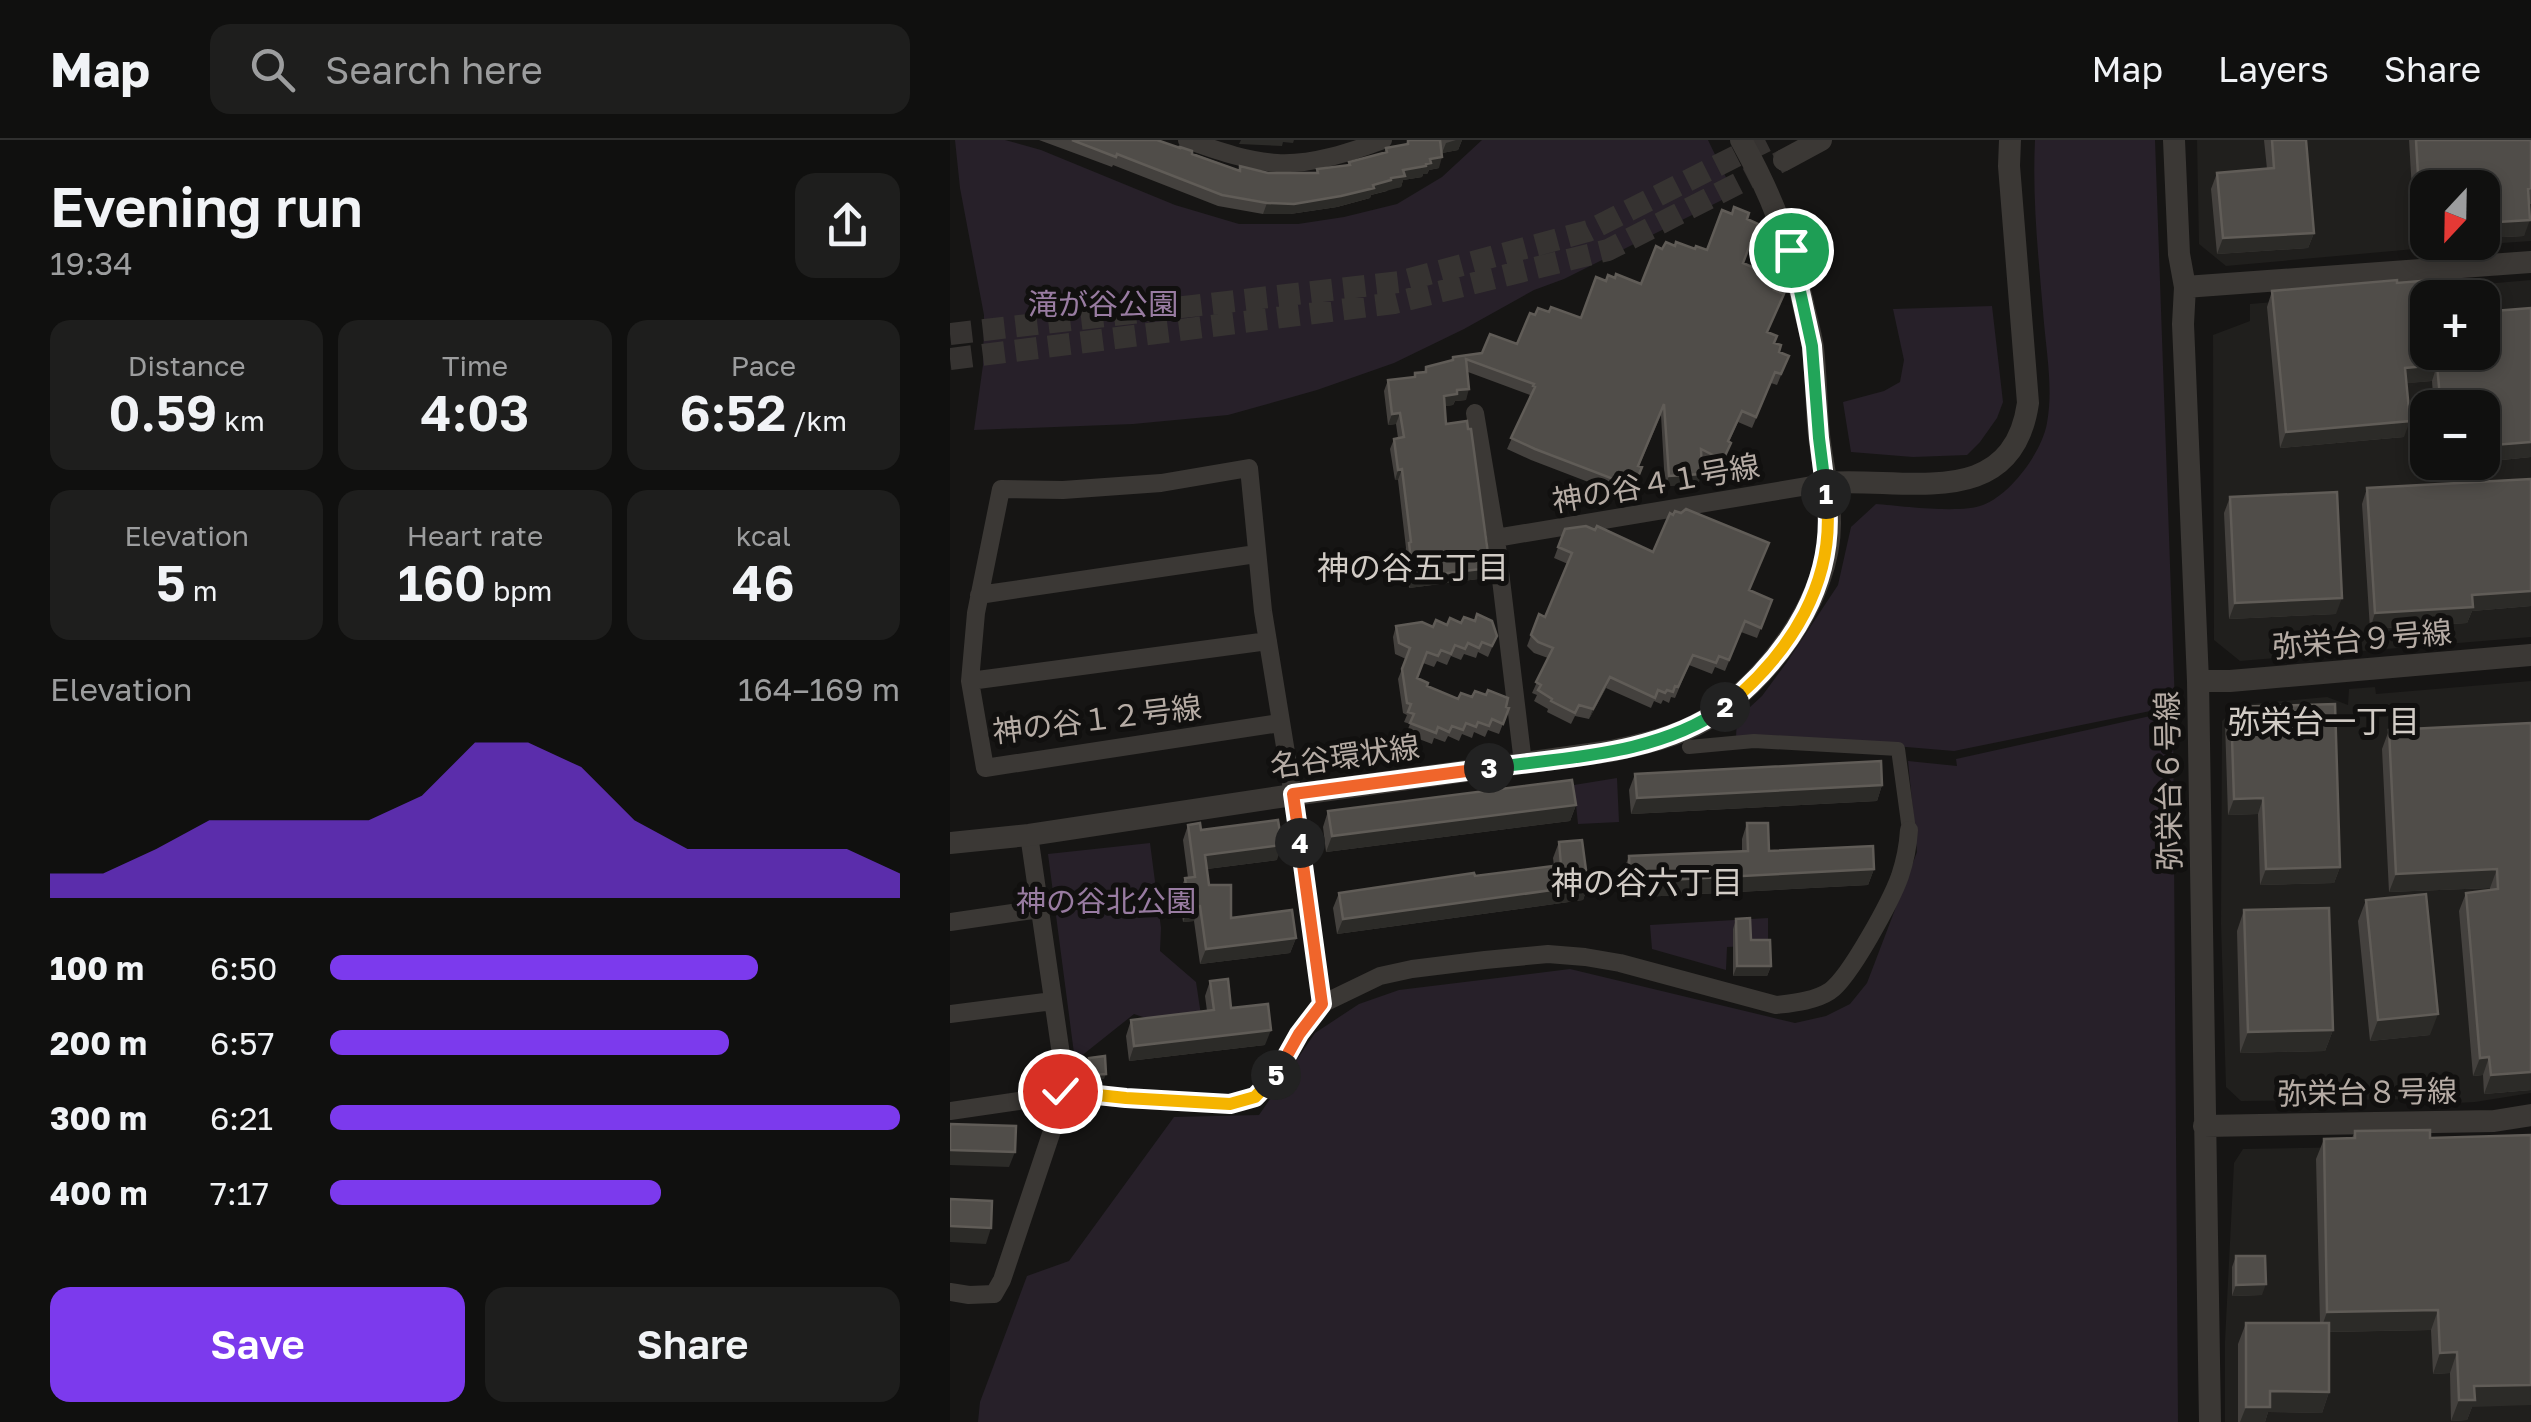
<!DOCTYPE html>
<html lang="en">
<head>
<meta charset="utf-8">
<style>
	:root { --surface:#10100f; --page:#1e1e1d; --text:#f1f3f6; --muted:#9c9d9e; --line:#30302f; --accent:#7c3aed }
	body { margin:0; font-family:"Golos Text","Noto Sans JP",sans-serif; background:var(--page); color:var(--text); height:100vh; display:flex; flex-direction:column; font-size:38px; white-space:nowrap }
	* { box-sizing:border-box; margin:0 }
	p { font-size:32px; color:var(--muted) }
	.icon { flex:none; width:55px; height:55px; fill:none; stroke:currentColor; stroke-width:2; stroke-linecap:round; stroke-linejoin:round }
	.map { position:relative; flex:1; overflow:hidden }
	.panel { display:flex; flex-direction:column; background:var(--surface); width:950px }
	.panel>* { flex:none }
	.needle { width:65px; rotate:202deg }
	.tools { position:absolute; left:1460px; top:30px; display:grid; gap:20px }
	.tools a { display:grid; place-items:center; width:90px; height:90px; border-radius:20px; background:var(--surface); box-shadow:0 5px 15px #0003,0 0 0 2px var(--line); font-size:50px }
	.pin { position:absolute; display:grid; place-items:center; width:85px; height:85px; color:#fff; margin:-42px; border:5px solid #fff; border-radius:50%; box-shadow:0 2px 10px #0007 }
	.km { position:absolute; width:50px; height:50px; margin:-25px; border-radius:50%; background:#222; color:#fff; font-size:28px; line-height:50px; text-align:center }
	.round { display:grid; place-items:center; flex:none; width:105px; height:105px; border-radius:20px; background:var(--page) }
	.headline { display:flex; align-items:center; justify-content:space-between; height:170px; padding:0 50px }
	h1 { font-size:55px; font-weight:600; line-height:75px }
	.stats { display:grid; grid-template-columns:repeat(3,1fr); gap:15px; height:170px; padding:10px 50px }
	.stats div { display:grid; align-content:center; border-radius:20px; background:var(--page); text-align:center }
	.stats b { font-size:50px; font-weight:600 }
	.stats small { font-size:28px; font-weight:400 }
	.stats p { font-size:28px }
	.chart { height:280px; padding:20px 50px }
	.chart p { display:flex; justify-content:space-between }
	.chart svg { width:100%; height:180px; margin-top:10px; fill:var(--accent); opacity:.7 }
	.cta { display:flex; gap:20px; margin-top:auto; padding:20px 50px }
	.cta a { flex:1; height:115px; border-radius:20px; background:var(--accent); color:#fff; font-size:40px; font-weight:600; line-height:115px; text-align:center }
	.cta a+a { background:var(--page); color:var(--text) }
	ul { padding:0 50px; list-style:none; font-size:32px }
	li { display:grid; grid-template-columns:160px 120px 1fr; align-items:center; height:75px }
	li i { height:25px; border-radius:12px; background:var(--accent) }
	header { display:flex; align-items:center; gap:60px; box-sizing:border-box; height:140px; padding:0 50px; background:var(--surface); border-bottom:2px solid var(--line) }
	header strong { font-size:48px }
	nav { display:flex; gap:55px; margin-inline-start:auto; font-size:35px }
	.search { width:700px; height:90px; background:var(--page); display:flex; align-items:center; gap:25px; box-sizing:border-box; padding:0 35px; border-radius:20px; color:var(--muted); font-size:38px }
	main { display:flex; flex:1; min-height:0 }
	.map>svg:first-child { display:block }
	.built { fill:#201f1d; fill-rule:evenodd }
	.green { fill:#272029 }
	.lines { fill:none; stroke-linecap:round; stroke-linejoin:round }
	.tertiary-tunnel { stroke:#363331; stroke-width:22; stroke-dasharray:22 11; stroke-linecap:butt }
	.pedestrian { stroke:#3b3835; stroke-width:14 }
	.minor { stroke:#3b3835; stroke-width:18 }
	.tertiary { stroke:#3b3835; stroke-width:22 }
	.wall { fill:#44413e }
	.shaded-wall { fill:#2c2b28 }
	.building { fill:#504d49; stroke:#605c57; stroke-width:2.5 }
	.split-1-casing { stroke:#fff; stroke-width:20 }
	.split-2-casing { stroke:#fff; stroke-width:20 }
	.split-3-casing { stroke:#fff; stroke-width:20 }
	.split-4-casing { stroke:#fff; stroke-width:20 }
	.split-5-casing { stroke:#fff; stroke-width:20 }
	.split-6-casing { stroke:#fff; stroke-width:20 }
	.split-1 { stroke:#22a559; stroke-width:12 }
	.split-2 { stroke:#f5b400; stroke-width:12 }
	.split-3 { stroke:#22a559; stroke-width:12 }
	.split-4 { stroke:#f0652b; stroke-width:12 }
	.split-5 { stroke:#f0652b; stroke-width:12 }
	.split-6 { stroke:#f5b400; stroke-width:12 }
	.labels { text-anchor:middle; stroke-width:10; stroke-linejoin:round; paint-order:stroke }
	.park-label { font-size:30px; fill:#997ca2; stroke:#11100f }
	.street-label { font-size:30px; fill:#b6aca5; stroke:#11100f }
	.neighbourhood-label { font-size:32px; fill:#d2ccc6; stroke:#11100f }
</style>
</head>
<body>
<header>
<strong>Map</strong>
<div class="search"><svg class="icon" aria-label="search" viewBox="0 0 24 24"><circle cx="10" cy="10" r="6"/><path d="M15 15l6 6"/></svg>Search here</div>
<nav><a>Map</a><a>Layers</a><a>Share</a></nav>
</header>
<main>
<section class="panel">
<div class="headline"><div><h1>Evening run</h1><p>19:34</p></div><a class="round"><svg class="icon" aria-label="share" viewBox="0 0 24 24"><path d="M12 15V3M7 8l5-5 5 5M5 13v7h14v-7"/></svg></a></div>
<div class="stats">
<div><p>Distance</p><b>0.59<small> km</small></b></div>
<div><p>Time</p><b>4:03</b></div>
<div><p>Pace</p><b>6:52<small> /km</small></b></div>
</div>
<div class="stats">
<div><p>Elevation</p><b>5<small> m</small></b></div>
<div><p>Heart rate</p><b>160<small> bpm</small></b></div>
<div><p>kcal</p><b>46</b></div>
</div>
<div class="chart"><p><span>Elevation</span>164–169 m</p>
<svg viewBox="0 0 160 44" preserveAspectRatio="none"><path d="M0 44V38L10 38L20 32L30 25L40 25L50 25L60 25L70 19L80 6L90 6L100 12L110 25L120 32L130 32L140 32L150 32L160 38V44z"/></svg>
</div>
<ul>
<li><b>100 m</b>6:50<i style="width:75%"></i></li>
<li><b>200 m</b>6:57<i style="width:70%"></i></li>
<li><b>300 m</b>6:21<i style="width:100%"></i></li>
<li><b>400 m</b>7:17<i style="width:58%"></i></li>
</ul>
<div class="cta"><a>Save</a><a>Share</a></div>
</section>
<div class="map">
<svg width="1581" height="1282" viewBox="0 0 1581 1282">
	<rect width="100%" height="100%" fill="#161514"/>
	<path class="built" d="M1247,0H1581V101L1465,109L1276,126L1249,104ZM1478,48H1532V102H1478Z
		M1581,140V497L1290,521L1264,500L1263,195L1300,181V164ZM1478,158H1532V212H1478ZM1478,268H1532V322H1478Z
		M1581,541V953L1525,962L1488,964L1487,959L1291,961L1276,947L1271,784L1272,581L1289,565L1377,557L1398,565L1399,549L1425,547L1426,554Z
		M1581,997V1282H1275V1201L1284,1023L1293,1009L1523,1005Z"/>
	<path class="green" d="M5,0H55L91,10L225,65L289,84H348L394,77L447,64L492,37L532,0H758L784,54L614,139L584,150L514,189L444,223L367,250L278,275L183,284L24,290L33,225L34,175L10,48Z
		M1085,0H1205L1225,566L1004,611L826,596L786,597L787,579L812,556L837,522L888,445L901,387L926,364C952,366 1010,374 1033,365C1061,354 1092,312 1097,283C1103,250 1097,216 1094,183C1089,122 1082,62 1085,0Z
		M1042,166L1053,262L1047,278L1030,302L1017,315L963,317L901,312L893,262L934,251L950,242L954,220L943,169Z
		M1223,571L1228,1282H28L30,1262L77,1136L119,1121L224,977L309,975L365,893L409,864L449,850L620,829L845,883L876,876L900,864L917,843L967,712L958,621L1007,626L1006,619Z
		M667,638L669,682L628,684L624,645Z
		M200,703L211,788L210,811L246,842L251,875L208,882L184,874L125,921L98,714Z
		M818,778V805L777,807L776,830L702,809L700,785Z"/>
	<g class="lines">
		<path class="tertiary-tunnel" d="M0,194L449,142L638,91L818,0
			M0,219L444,163L658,110L834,20"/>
		<path class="pedestrian" d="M739,607L804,601L948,609L959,690"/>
		<path class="minor" d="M237,0C266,10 296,21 327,23C362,25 401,12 433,0
			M525,273L546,398
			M29,455L306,414
			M20,541L318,501
			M330,583L35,628L20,541L26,473L51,349L113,350L211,343L299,328L313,471L346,674L372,864
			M573,623L546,398L875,343
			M0,782L90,769
			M0,874L103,861
			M0,971L69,961L110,951L176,959L279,964L305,957L323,940L349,894L372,864L430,836L462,829L535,820L598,814L635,817L670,823L826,865C843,863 865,861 880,851C900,837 941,761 950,736C955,721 958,706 959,690
			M0,1152L19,1155L44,1154L52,1140L107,976L113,928L79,695"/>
		<path class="tertiary" d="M1224,0L1229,114L1235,147L1233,184L1248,541L1260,1282
			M834,20L871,0
			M1235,147L1581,122
			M875,343C953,336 1062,374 1078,263L1059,26L1060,0
			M1248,541H1280L1581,515
			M0,703L79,695L343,655L661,611C692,604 727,597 755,580C817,543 881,457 880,382C880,349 870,316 868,284C866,258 866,233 863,208C861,193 856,178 853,163C839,101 822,56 791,0
			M1254,986L1544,981L1581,975"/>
	</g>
	<path class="wall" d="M89,0H207L289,30L290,26L318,33H366L367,29L398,25L399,22L434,13L436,8L456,4L458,0L489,28L479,30L477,34H473L472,37L453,40L451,47L438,49L437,51L421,55L420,58L387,67L340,74H313L268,66L163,25L162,27Z
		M490,0H512L508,10L492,13Z
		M1314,0H1356L1364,93L1358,108L1267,114L1261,49L1267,33L1317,29Z
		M1459,0H1581V64H1579L1574,96L1532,98V48L1478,101H1465Z
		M797,79L793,123L821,140L824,150L834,154L817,192L829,212L839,216L827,245L821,243L802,288L788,282L779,302L777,313L769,330L751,322L748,344L715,346L711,275L689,326L692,327L680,358L581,320L557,309L580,258L579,257L580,255L518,232L516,260L505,261L503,265L495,266L496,284L536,438L459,448L455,413L456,408L448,340H445L440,309L444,299L448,298L446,284L438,285L434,251L438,240L463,238L465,233L474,232L476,227L501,221L503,217L532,213L567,204L585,175L599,172L631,178L656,141L665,138L691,144L712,109L725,106L757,110Z
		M1322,151L1478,212L1581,168V317L1532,322V268H1484L1482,241L1456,243L1454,297L1330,308L1317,167Z
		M1581,339V466L1522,471L1517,483L1420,489L1412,364L1417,348Z
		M1280,357L1386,474L1279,479L1274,373Z
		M615,389L703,412L822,460L807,498L791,492L775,531L765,527L762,534L739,525L725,558L721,557L719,563L713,560L711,564L704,561L701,568L656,548L639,579L625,576L621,584L597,572L598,569L584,561L587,555L582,553L598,518L584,513L577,506L589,474L595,477L618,424L604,418Z
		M497,485L547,496L538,517L528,512L526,518L514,514L511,520L501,516L497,525L487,521L484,527L473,523L467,538L477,546L508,559L522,557L559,568L549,594L538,590L535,597L524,592L522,598L512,594L509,601L498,596L495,602L484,598L482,604L456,594L460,584L454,582L457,575L453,573L448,539L456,519L445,514L443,497L446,486L483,487Z
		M1281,567L1390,727L1384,743L1310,745L1308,674L1278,675L1275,583Z
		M1581,583V950L1534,954L1533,935L1523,936L1509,771L1516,753L1540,750V748L1439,752L1432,609L1439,590Z
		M685,634L932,645L927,661L681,674L679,650Z
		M626,665L620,681L376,712L373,687L378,671Z
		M797,683L819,711L924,729L918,745L674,758L673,732L679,716L792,711V699Z
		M238,685L327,720L257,729L259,745L281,778L346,798L340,813L250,824L244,781L233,782L229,753L235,738H238L233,700Z
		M609,702L638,745L633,760L387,794L383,768L389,753L604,726L603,718Z
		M1416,760L1480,895L1420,901L1408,781Z
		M1294,770L1383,890L1375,911L1290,913L1287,791Z
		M786,779L821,826L817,836H783V789Z
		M260,841L281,868L315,905L179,921L176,896L181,880L257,871L255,856Z
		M139,918L154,939L139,940L137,923Z
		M1405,991L1480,998L1522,1267L1517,1280L1501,1281L1500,1233L1483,1234L1481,1190L1379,1192V1252L1372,1273L1318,1272L1315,1282H1288V1204L1296,1183H1370L1366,1019L1374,999L1402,998Z
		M1286,1116L1312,1155L1282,1156V1127Z"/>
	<path class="shaded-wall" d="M291,0H344L343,3L333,2L332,6L289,4Z
		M506,0H512L508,10L492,13L496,3Z
		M492,17L489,28L479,30L477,34H473L472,37L453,40L451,47L421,55L420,58L387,67L340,74H313L317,63L423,45L441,38L453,30L480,19Z
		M1580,80L1574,96L1532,98V83Z
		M1478,85V101H1465L1471,86Z
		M1364,93L1358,108L1267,114L1273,98Z
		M1487,225L1482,241L1449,244L1455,228Z
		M519,249L516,260L505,261L503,265L490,267L494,256L507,250Z
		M450,273L446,284L438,285L442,274Z
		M1460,281L1454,297L1330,308L1336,292Z
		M1581,302V317L1532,322V306Z
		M1490,322H1522L1489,325Z
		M452,329L448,340H445L448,330Z
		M752,334L748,344L715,346L719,336Z
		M540,428L536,438L459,448L463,437Z
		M1581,451V466L1522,471L1517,483L1420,489L1425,473L1522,455Z
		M1392,458L1386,474L1279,479L1285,463Z
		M660,537L656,548L639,579L643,569Z
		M932,645L927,661L681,674L687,658Z
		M1313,658L1308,674L1278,675L1284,659Z
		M626,665L620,681L376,712L382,696Z
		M332,705L327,720L249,730L255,715Z
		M1390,727L1384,743L1310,745L1316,729Z
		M924,729L918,745L674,758L680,742Z
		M1547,729L1540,748L1439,752L1446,734Z
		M638,745L633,760L387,794L393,779Z
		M250,766L244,781L233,782L239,767Z
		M346,798L340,813L250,824L256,809Z
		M787,826H821L817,836H783Z
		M1488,874L1480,895L1420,901L1428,880Z
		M321,890L315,905L179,921L184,906Z
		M1383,890L1375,911L1290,913L1298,892Z
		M1539,917L1533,935L1523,936L1530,918Z
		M1581,932V950L1534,954L1541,935Z
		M156,934L154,939L139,940L141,935Z
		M0,1010L65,1012L59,1027L0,1025Z
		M0,1086L41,1088L36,1104L0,1102Z
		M1316,1144L1312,1155L1282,1156L1286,1145Z
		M1488,1170L1481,1190L1370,1192L1377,1172Z
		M1507,1212L1500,1233L1483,1234L1490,1213Z
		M1581,1245V1265L1522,1267L1517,1280L1501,1281L1509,1260L1524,1246Z
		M1320,1251L1379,1252L1372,1273L1318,1272L1315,1282H1290L1296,1267Z"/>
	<path class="building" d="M122,0H207L230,8V7L242,11V14L290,31V26L318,33H368L367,29L400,25L399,22L437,12L436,8L458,4V0H490L492,17L480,19L481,23L476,24V26L453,30L455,36L441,38V40L423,45L424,48L391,56L344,64L317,63L272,55L167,14L166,17Z
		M1322,0H1356L1364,93L1273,98L1267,33L1324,28Z
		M1466,0H1581V48L1578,49L1580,80L1532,83V48H1478V85L1471,86Z
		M784,67L799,73L797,79L808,84L793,123L823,136L821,140L827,143L824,150L834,154L817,192L827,196L824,203L831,205L829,212L839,216L831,234L825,232L806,277L792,271L778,301L781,303L773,320L751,309L752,334L719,336L714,264L688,326L692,327L684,347L585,309L561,298L585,247L583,246L584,244L516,219L519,249L507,250V254L494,256L496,284L517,281L518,289H521L540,428L463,437L459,403L461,402L452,329L448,330L444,299L454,297L450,273L442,274L438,240L465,237V233L476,232V227L503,220V217L532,213L540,194L567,204L580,173L585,175L588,168L599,172L601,167L631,178L646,137L656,141L658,135L665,138L666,134L691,144L706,106L712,109L716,102L725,106L726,102L745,109L746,106L757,110L772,70L782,74Z
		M1447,140V143L1482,140L1484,158H1478V212H1532V172L1581,168V302L1532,306V268H1491L1487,225L1455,228L1460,281L1336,292L1322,151Z
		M1581,339V451L1522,455L1523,467L1425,473L1417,348Z
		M1387,352L1392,458L1285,463L1280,357Z
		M736,369L819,403L799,450L822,460L811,488L795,481L779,520L769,516L766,523L743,515L728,547L725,546L723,552L717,550L715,553L708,550L705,558L660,537L643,569L629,565L625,573L601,561L602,559L588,550L591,545L586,542L603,508L588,502L581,495L589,474L595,477L622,413L608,407L615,389L636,386L645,390L647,386L703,412L720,373L723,375L725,371L731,373Z
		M527,474L542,481L547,496L542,506L532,502L529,508L518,503L515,509L505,505L501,514L491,510L488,516L477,512L467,538L478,543L477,546L508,559L511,553L522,557L525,551L536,555L538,550L558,558L556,567L559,568L553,584L542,579L539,586L528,582L526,587L516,583L513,590L502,586L499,592L488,587L486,593L460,583L464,574L458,572L461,564L457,563L452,529L460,508L449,503L446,486L472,482L483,487L486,480L497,485L500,478L511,483L514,477L525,481Z
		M1385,564L1390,727L1316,729L1313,658L1284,659L1281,567Z
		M1581,583V932L1541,935L1539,917L1530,918L1516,753L1548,749L1547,729L1446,734L1439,590Z
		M931,621L932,645L687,658L685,634Z
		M622,640L626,665L382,696L378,671Z
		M328,680L332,705L255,715L259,745H281V778L342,770L346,798L256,809L250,766L239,767L235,738L245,737L238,685L250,683L251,690Z
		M797,683H818L819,711L923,706L924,729L680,742L679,716L798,711Z
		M632,700L638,745L393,779L389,753L524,733L525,736L611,725L609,702Z
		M1476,754L1488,874L1428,880L1416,760Z
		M1379,768L1383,890L1298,892L1294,770Z
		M800,778L801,800H820L821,826H787L786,779Z
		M278,839L281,868L318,864L321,890L184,906L181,880L264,870L260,841Z
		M155,916L156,934L141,935L139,918Z
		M0,984L66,986L65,1012L0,1010Z
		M1480,990V998L1581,995V1245L1524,1246L1525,1260H1509L1507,1212L1490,1213L1488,1170L1377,1172L1374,999L1405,998V991Z
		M0,1059L42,1061L41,1088L0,1086Z
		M1286,1116H1315L1316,1144L1286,1145Z
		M1296,1183H1379V1252L1320,1251V1267H1296Z"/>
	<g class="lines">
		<defs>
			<path id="split-1" d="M841,110L862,206L869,298L876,354"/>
			<path id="split-2" d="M775,567C840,514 888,441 876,354"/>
			<path id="split-3" d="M539,628C618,617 708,615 775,567"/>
			<path id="split-4" d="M350,703L343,654L539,628"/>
			<path id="split-5" d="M326,935L349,894L372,864L350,703"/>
			<path id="split-6" d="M110,951L176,958L280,964L305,957L326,935"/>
		</defs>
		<use href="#split-1" class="split-1-casing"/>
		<use href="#split-2" class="split-2-casing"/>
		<use href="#split-3" class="split-3-casing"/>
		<use href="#split-4" class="split-4-casing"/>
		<use href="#split-5" class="split-5-casing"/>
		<use href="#split-6" class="split-6-casing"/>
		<use href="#split-1" class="split-1"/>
		<use href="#split-2" class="split-2"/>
		<use href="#split-3" class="split-3"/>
		<use href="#split-4" class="split-4"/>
		<use href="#split-5" class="split-5"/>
		<use href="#split-6" class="split-6"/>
	</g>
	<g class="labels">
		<g class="park-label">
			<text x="153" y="175">滝が谷公園</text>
			<text x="156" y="772">神の谷北公園</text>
		</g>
		<g class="street-label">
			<text transform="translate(706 344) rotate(-10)" y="10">神の谷４１号線</text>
			<text transform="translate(1412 500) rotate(-5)" y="10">弥栄台９号線</text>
			<text transform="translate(147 580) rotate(-7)" y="10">神の谷１２号線</text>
			<text transform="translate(395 617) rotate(-8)" y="10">名谷環状線</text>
			<text transform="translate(1219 641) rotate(-91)" y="10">弥栄台６号線</text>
			<text transform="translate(1417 953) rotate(-1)" y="10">弥栄台８号線</text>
		</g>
		<g class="neighbourhood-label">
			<text x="463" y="439">神の谷五丁目</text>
			<text x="1374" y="593">弥栄台一丁目</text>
			<text x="697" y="754">神の谷六丁目</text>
		</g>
	</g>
</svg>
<div class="tools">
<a><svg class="needle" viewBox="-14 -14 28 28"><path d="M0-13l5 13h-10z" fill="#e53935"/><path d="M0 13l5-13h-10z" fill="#9c9d9e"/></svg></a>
<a>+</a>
<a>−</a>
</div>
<div class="pin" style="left:841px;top:110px;background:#1e9e55"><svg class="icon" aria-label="arrive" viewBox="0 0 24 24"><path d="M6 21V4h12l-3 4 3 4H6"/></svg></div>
<div class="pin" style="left:110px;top:951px;background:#d93025"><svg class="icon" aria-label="check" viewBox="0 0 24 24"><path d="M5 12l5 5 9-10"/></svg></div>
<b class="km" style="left:876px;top:354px">1</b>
<b class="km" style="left:775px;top:567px">2</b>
<b class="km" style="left:539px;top:628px">3</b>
<b class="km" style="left:350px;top:703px">4</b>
<b class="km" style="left:326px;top:935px">5</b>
</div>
</main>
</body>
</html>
